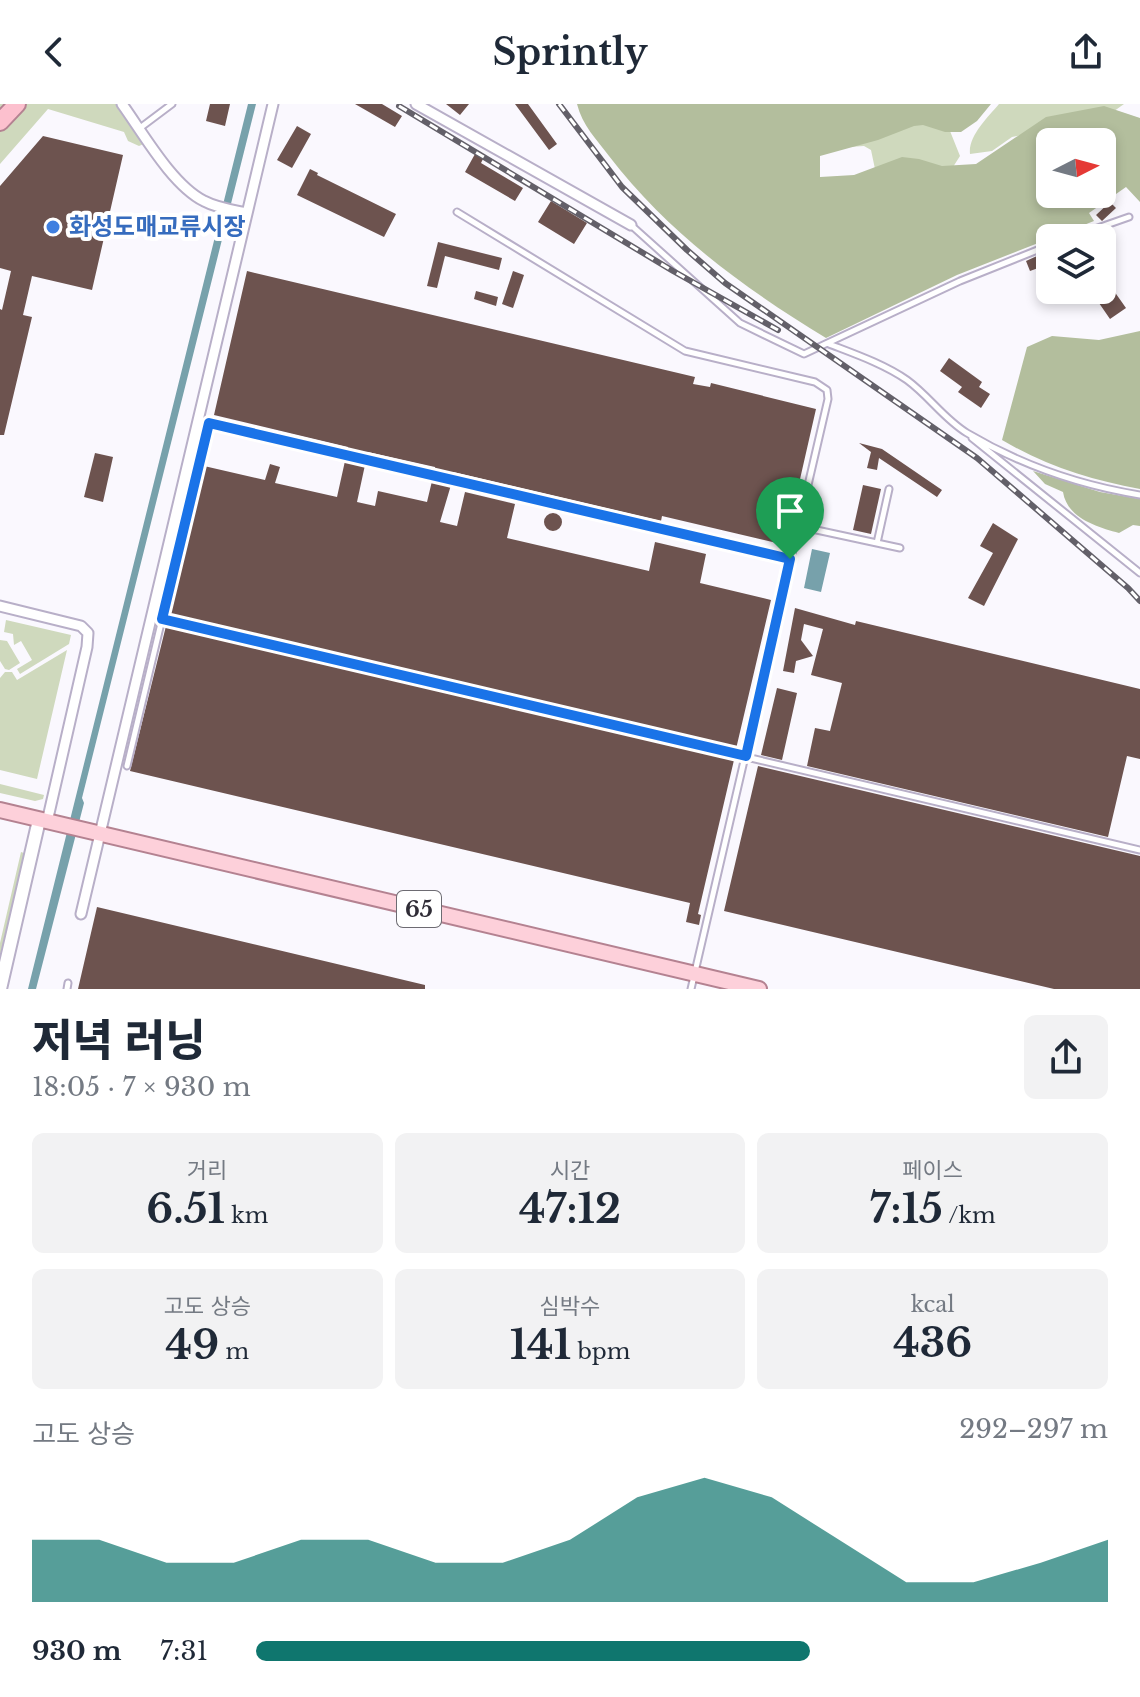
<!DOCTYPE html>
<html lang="ko">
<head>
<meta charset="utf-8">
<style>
	:root { --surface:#fff; --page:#f2f2f3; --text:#1f2937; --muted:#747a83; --accent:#0f766e }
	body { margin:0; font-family:"Libre Baskerville","Noto Sans KR",serif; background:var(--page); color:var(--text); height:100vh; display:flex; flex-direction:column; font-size:30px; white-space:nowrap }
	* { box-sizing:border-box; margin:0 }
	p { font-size:26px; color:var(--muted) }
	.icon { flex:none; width:44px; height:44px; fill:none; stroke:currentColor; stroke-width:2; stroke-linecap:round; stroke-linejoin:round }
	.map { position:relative; height:885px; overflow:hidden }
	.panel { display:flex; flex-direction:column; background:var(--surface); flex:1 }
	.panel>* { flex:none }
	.needle { width:52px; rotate:84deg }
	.controls { position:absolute; left:1036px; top:24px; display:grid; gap:16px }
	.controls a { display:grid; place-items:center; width:80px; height:80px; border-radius:12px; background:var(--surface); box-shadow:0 4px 12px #0003; font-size:40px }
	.pin { position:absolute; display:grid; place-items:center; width:68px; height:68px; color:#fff; margin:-82px -34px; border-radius:50% 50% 50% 0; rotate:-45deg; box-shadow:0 0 8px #0007 }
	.pin .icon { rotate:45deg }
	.round { display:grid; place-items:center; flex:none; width:84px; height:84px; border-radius:12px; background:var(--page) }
	.overview { display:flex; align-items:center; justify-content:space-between; height:136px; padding:0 32px }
	h1 { font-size:44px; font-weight:800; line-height:60px }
	.figures { display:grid; grid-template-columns:repeat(3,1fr); gap:12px; height:136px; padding:8px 32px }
	.figures div { display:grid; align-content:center; border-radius:12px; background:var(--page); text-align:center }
	.figures b { font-size:40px; font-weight:800 }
	.figures small { font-size:22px; font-weight:400 }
	.figures p { font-size:22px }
	.chart { height:224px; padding:16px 32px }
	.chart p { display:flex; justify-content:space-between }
	.chart svg { width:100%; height:144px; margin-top:8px; fill:var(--accent); opacity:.7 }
	ul { padding:0 32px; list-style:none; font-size:26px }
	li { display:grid; grid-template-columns:128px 96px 1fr; align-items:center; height:60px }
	li i { height:20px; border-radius:10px; background:var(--accent) }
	header { display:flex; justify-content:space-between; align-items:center; height:104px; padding:0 32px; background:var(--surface); font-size:36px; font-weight:800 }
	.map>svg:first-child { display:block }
	.green { fill:#cfd9bd }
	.forest { fill:#b3be9d; fill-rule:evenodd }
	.water { fill:#77a1ab }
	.building { fill:#6d534f }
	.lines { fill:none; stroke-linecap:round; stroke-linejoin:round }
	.service-casing { stroke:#b8afc8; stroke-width:9 }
	.minor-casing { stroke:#b8afc8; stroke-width:13 }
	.tertiary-casing { stroke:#b8afc8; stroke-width:16 }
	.primary-casing { stroke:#b48291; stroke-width:18 }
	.trunk-casing { stroke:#b48291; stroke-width:20 }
	.service { stroke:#fff; stroke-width:5 }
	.minor { stroke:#fff; stroke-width:9 }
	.tertiary { stroke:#fff; stroke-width:12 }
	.primary { stroke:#fdd0da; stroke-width:14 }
	.trunk { stroke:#fcc0ce; stroke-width:16 }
	.rail-casing { stroke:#636069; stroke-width:6 }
	.rail { stroke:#fff; stroke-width:3; stroke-dasharray:9; stroke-linecap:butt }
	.route-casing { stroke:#fff; stroke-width:16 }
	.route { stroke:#1a73e8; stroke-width:10 }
	.shop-dot { fill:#3f7fe0; stroke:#fff; stroke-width:3 }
	.labels { text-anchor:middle; stroke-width:8; stroke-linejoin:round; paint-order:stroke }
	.shield { fill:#fff; stroke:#6d6b72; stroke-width:2 }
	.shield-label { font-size:22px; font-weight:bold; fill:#2f2c36 }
	.shop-label { font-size:24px; font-weight:bold; fill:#366cbe; stroke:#fff; text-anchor:start }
</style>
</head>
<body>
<header><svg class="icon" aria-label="back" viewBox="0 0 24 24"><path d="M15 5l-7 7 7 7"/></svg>Sprintly<svg class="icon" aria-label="share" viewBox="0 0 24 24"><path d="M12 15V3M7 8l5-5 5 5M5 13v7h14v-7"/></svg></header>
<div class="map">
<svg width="1140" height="885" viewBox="0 0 1140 885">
	<rect width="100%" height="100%" fill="#faf8fe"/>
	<path class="green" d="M0,0H118L146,39L139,42L128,37L124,28L48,5L0,60Z
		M999,0H1124L1103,15L1050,38L1027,30L1012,33L992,47L970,50C968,32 988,13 999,0Z
		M839,16L948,22L960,52L953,63L875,65L871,46L864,42L849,43Z
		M6,516L71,531L69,540L20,570L17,565L32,556L21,537L14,541L13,530L4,528Z
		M0,536L7,537L20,559L9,566L5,565L0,557Z
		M67,546L37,675L0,666V574L5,568H12L17,576Z
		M0,680L44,691L43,695L35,697L0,689Z
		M21,748L24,749L0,852V839Z"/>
	<path class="forest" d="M577,0H991L977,17L961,28H945L923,21L914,22L878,36L820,52V73L854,71L902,53L919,55L942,62L976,60L1046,13L1104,2L1140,14V98L1126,83L1089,109L1094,117L957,171L826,234C744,184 668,129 609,52C597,36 582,21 577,0ZM1050,38H1102V90H1050Z
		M1140,227V385C1091,376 1046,362 1002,336L1027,243L1052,232L1099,236Z
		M1033,367L1100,388L1140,395V422L1133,421L1119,429C1097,423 1067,414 1063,388L1045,380Z"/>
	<path class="water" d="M248,0H256L82,694L84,699L36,885H28Z
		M812,445L830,449L821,488L804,484Z"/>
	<path class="building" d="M210,0H230L225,22L206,17Z
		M355,0H382L402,12L395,23Z
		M446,0H469L460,11Z
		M515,0H528L557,40L549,46Z
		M297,22L311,30L292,64L277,56Z
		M43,32L123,51L92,186L32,172L23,211L32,213L4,331H0V205L2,206L11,167L0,164V82Z
		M475,50L483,55L481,59L523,84L515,97L465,68Z
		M310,65L318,69L317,71L396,110L384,133L297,91Z
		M551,97L587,119L574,140L538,118Z
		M1110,98L1116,104L1102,117L1096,111Z
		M438,138L502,154L499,166L445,152L437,184L427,182Z
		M1037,152L1041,163L1030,167L1026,157Z
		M247,167L695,273L693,280L710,283L711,279L816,305L785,441L662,412L661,417L453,368V370L435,366V363L368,348L367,350L348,346V343L214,311Z
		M513,167L524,171L513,204L502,200Z
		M1102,170L1126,204L1110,215L1090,186H1102Z
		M476,187L498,193L496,202L474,195Z
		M949,254L982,278L979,283L990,290L981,304L958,288L962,283L940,267Z
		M859,339L882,345L942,386L937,393L879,354L877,366L867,364L871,348Z
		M95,349L113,353L103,398L84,393Z
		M345,357L365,361L357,398L375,402L378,387L427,398L432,377L451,381L440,418L457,422L465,388L515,400L507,434L649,467L655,438L706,450L700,479L771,496L736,645L169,511L204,362L265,376L270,360L280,363L275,379L337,393Z
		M863,381L881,385L871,430L853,426Z
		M544 418a9 9 0 1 1 18 0a9 9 0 1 1-18 0Z
		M993,419L1018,435L984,502L968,494L993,449L980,442Z
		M795,504L855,521L856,517L1140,585V655L1127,652L1108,733L807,662L815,624L830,627L842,579L811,571L823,525L804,520L801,536L813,552L796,557L794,569L783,567Z
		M166,522L734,656L698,810L701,811L699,821L686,818L690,799L130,667Z
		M777,584L797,589L782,656L761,651Z
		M758,662L1140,752V885H1054L724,807Z
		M97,803L425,881V885H78Z"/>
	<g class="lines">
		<defs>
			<path id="service" d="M140,24L172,0
				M457,108L685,247L815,278L827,286L828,295L691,885
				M632,122L740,219L804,250L960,177L1050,141
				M1069,134L1129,113
				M829,240C855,250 884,260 907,276C929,292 944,315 967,329C1021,361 1078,381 1140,391
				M972,334L1140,469
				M798,422L900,444
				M877,439L889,385
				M790,455L209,319L162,515L1140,746
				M127,662L162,515
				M67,885L68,879"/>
			<path id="minor" d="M122,0C143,29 172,81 204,97C217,104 232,106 247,109
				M416,0L631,121
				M0,502L81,522L88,529L87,543L47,718
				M81,810L273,0"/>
			<path id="tertiary" d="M0,885L39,716"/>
			<path id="primary" d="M0,706L759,885"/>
			<path id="trunk" d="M0,18L17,0"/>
		</defs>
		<use href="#service" class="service-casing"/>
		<use href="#minor" class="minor-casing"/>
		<use href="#tertiary" class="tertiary-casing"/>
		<use href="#primary" class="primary-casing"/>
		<use href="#trunk" class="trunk-casing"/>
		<use href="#service" class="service"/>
		<use href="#minor" class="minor"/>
		<use href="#tertiary" class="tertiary"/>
		<use href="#primary" class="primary"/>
		<use href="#trunk" class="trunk"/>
		<defs>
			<path id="rail" d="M559,0L622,83L687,146L725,179L977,354L1128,484L1140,497
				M399,2L673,167L778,226"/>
		</defs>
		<use href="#rail" class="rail-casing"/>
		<use href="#rail" class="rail"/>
	</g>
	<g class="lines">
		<defs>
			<path id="route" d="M209,319L790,455L746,652L162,515Z"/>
		</defs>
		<use href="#route" class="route-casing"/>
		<use href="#route" class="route"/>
	</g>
	<circle class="shop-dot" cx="53" cy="123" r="8"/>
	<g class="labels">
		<rect class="shield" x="397" y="787" width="44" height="36" rx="6"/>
		<g class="shield-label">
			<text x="419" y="813">65</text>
		</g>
		<g class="shop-label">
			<text x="69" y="131">화성도매교류시장</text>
		</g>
	</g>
</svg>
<div class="controls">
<a><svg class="needle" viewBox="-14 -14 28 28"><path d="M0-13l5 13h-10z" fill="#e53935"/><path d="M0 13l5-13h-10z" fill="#747a83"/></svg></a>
<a><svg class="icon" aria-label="layers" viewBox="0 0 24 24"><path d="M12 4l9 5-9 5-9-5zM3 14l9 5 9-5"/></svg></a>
</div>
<div class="pin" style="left:790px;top:455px;background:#1e9e55"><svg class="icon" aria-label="arrive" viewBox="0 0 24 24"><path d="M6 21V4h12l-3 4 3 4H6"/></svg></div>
</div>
<section class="panel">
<div class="overview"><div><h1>저녁 러닝</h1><p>18:05 · 7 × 930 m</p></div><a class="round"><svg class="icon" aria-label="share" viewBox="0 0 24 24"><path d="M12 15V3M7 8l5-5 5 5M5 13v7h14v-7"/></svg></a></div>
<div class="figures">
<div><p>거리</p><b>6.51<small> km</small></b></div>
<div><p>시간</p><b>47:12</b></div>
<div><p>페이스</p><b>7:15<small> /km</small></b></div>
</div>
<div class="figures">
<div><p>고도 상승</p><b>49<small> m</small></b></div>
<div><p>심박수</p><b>141<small> bpm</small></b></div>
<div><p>kcal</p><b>436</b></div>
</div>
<div class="chart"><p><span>고도 상승</span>292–297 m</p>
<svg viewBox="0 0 160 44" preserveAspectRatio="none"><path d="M0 44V25L10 25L20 32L30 32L40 25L50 25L60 32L70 32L80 25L90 12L100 6L110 12L120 25L130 38L140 38L150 32L160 25V44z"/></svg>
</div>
<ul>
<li><b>930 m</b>7:31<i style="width:65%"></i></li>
</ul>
</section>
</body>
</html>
